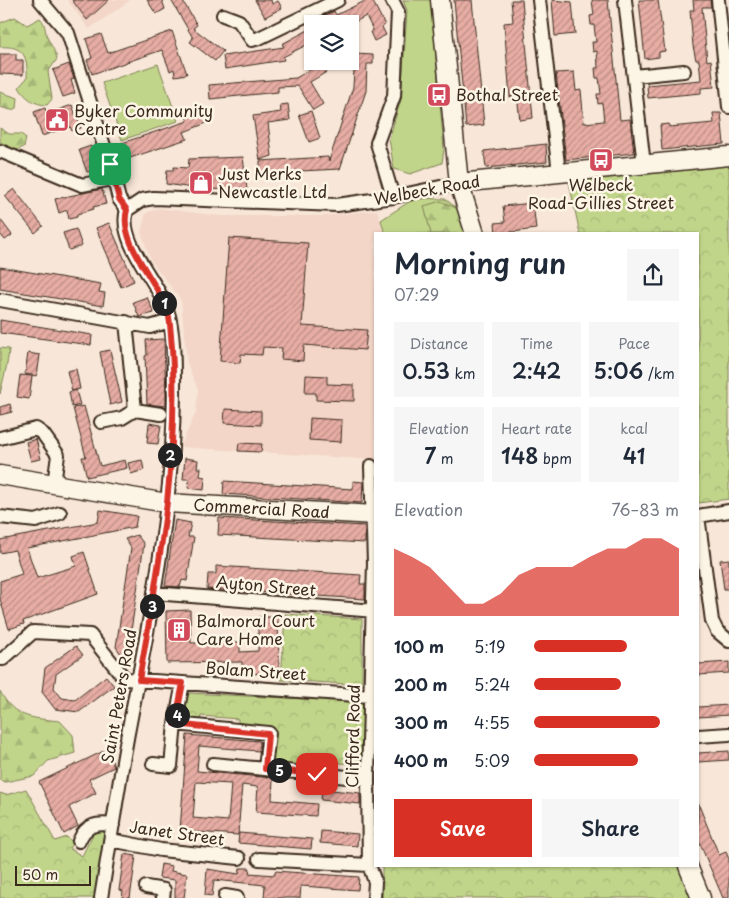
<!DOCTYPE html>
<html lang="en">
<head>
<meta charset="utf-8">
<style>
	:root { --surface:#fff; --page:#f6f6f7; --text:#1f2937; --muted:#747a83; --accent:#d93025 }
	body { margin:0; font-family:"Playpen Sans",sans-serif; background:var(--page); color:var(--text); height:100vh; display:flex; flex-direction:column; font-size:19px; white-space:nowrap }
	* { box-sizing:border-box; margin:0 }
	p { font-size:16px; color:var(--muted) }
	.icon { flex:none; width:28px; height:28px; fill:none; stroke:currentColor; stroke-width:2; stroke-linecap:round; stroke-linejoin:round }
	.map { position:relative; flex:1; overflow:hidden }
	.drawer { position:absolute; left:374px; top:232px; width:325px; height:635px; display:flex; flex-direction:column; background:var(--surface); border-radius:0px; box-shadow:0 1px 4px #0004 }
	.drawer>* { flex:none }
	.buttons { position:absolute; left:304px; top:15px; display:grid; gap:10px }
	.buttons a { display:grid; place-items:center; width:55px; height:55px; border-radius:0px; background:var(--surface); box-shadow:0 1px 4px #0004; font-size:25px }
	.scale { position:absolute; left:15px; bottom:12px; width:76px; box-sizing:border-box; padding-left:5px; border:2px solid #3b2a1e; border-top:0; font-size:14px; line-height:18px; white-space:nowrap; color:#3b2a1e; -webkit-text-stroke:4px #fcf5e5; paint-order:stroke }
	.pin { position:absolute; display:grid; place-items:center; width:42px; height:42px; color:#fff; margin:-21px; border-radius:10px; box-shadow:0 2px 8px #0006 }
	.km { position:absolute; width:25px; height:25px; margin:-12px; border-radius:50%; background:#222; color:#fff; font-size:14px; line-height:25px; text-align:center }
	.round { display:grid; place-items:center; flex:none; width:52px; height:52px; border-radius:0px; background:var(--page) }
	.overview { display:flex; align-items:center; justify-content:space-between; height:85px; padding:0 20px }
	h1 { font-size:28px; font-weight:600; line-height:38px }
	.stats { display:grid; grid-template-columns:repeat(3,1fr); gap:8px; height:85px; padding:5px 20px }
	.stats div { display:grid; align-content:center; border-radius:0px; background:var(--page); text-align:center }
	.stats b { font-size:21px; font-weight:600 }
	.stats small { font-size:14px; font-weight:400 }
	.stats p { font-size:14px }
	.chart { height:140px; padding:10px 20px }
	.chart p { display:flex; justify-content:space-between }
	.chart svg { width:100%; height:90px; margin-top:5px; fill:var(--accent); opacity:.7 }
	.primary-button { display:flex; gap:10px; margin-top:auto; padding:10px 20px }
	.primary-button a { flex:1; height:58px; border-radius:0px; background:var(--accent); color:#fff; font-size:20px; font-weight:600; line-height:58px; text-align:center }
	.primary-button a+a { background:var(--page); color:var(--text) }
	ul { padding:0 20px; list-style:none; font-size:16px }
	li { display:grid; grid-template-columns:80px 60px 1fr; align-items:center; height:38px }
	li i { height:12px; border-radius:6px; background:var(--accent) }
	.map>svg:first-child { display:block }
	.built { fill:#f3d6c8 }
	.green { fill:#c1d58a; stroke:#7e8054 }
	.forest { fill:url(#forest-firs); stroke:#7e8054 }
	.park { fill:url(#park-crowns); stroke:#7e8054 }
	.building { fill:url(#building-hatch); stroke:#3b2a1e; fill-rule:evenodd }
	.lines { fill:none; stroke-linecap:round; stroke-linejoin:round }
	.street-casing { stroke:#3b2a1e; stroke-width:16 }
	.secondary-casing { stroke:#3b2a1e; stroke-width:21 }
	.street { stroke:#fcf5e5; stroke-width:12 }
	.secondary { stroke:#fcf5e5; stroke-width:18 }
	.route-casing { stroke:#fff; stroke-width:10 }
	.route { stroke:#d93025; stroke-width:6 }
	.labels { text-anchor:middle; stroke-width:5; stroke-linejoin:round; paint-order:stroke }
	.poi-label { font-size:16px; fill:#3b2a1e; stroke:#fcf5e5; text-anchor:start }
	.street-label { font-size:16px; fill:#3b2a1e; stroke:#fcf5e5 }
</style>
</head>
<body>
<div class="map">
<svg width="729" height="898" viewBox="0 0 729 898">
	<defs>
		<pattern id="forest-firs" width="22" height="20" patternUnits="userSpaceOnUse" patternTransform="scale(1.25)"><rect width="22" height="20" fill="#c1d58a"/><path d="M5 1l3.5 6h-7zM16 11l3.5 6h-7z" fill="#a7b777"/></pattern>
		<pattern id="park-crowns" width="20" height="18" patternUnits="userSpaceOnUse" patternTransform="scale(1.25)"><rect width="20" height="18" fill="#c1d58a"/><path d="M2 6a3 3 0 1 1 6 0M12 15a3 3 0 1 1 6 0" fill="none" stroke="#a7b777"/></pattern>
		<pattern id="building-hatch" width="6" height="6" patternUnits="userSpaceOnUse" patternTransform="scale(1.25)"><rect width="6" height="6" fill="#e7ada4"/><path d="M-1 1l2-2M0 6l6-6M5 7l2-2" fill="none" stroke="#bc8d85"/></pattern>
	</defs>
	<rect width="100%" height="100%" fill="#f8e7d8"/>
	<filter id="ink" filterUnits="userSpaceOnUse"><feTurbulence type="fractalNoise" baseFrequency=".02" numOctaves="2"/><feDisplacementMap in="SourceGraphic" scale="10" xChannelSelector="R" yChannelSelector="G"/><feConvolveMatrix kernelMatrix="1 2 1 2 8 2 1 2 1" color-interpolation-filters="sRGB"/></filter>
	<g filter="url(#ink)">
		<path class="built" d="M67,0H131L89,29Z
			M158,208L221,216H323L377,210L385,234H375V460L180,447L196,412L198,390L187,363L181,300L151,261L141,232L146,213Z"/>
		<path class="green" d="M403,0H431L444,149L442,163L410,174L394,169L389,139L401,99L407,11Z
			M158,64L178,121L122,140L102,83Z
			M415,198L445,199L458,209L465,234H385L381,220Z
			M0,348L9,349C8,365 3,379 0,394Z"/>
		<path class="forest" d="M15,17L27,25L40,18C47,25 44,33 49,41C52,47 55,51 57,59L48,72L52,99L47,105C35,105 24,97 19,87L27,78C28,57 24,45 0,47V23Z
			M0,92L18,98L17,108L11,110L0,107Z
			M0,128L9,134H21L26,138L24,147L16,150L0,142Z
			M441,201L458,209L465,234H431L424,206Z
			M0,691C14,719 33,718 60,721L73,735L75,753L48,761L34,776L5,782L0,780Z"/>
		<path class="park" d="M729,165V499L698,503V234H580L569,182Z
			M285,614L362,619V685L281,680Z
			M187,693L364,702L365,772L359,771V764L320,762L319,769L268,765L270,730L238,727V719L201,716L200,721L185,720Z
			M26,789L55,841L67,837L73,843L69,848L82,856L93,834L106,829L96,898H0V793L6,795Z
			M382,866H679L692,898H382Z"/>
		<path class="building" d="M72,0H109L87,20Z
			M147,0H162L165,9L156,14Z
			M171,0H182L197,25L193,28L223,51L215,61L190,42L193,38Z
			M255,0H271L272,4L278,1L282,8L265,17Z
			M367,0H372L385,25L382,27L386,35L374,41L370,32L373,30L366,16L351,24H319L326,20L324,16L334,11L336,15Z
			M454,0H472L484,125L466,127Z
			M511,0H522L533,118L520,120L517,96L510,97L504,23L513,22Z
			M552,0L572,2L575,34L555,36Z
			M592,0H608L620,120L630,119L634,153L566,160L556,73L574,72L576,91L581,90L584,123L604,121L602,103L598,104L597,94H601L599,78H596L595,68H598L597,51L593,52L592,42H596L594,25H591L590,16L594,15Z
			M639,0H658L665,51L659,52V57L645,59Z
			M693,0H710L711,7H702L707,61L711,60L714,87L701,88V93L648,98L647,85L701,80L699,60H696L693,46L690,10H694Z
			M312,28V42L283,57L284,60L225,69L223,56L284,47L282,44Z
			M172,31L187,74L175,76L174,69L170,71L162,50L92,74L87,60L92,58L86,39L101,34L108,53Z
			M0,54H16V60H23V75L0,74Z
			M355,54L373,55V64H367L366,91L340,169L260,173V161L328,157L329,161L353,87Z
			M323,62L328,71L310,82L323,104L313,110L298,86L278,87V92L210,99L209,85L296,78Z
			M69,64L74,79L71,80L75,93L63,97L53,70Z
			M288,104L290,120L268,123L272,156L260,160L253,116L281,112L280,105Z
			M72,105L81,128L72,131L70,126L42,136L34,112L45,108L47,114Z
			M204,109L209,122L184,132L187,139L118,162L115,158L109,156L113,151V146L188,121L186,116Z
			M311,111L320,138L309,142L299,115Z
			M713,113H721L724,144L662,150L660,125L669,124V127L714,123Z
			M546,144L547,162L486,168L484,151Z
			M91,146L94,152L97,151L100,155L107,157L102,161V167L87,172L79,150Z
			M243,157L247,190L199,189L166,184L167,170H173L174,167L188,168L189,159Z
			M14,189L43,226L35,233L5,196Z
			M102,189L106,204L93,207L94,209L77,214V217L69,219L67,210L59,213L55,199Z
			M533,203L536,229L496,234L495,223L505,222L503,206Z
			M0,219L12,235L5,240L0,234Z
			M109,223L134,281L121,287L96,228Z
			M76,229L82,246L69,250L63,233Z
			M229,238L308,243L302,326L367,330L365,350L304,345L303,361L281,359L282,348L263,347L262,355L241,354L240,363L220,361Z
			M0,267L101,284L99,292L105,293L103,306L0,289Z
			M147,297L154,313L139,317L133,302Z
			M0,320L92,335L91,345L0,333Z
			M164,339L166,396V406H164L147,404L145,356L147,355L146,340Z
			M110,350L122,402L110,405L100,352Z
			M28,353L40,355L37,376L25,374Z
			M76,369L80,389L72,391L67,371Z
			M20,375L32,376L29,399L17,397Z
			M306,375L327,376V384L354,385V401L316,400V393H305Z
			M76,390L80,405L72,407L69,392Z
			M10,404L12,412L0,415V407Z
			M84,406L100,466L125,460L127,468L87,477L82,457H86L73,408Z
			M225,409L261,411V425L224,423Z
			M310,418L342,420L341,442L309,440Z
			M149,423L161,425L158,444L147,443Z
			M36,439L41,459L31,461L26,442Z
			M239,443L262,444L261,452L238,451Z
			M185,458L198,460L197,468H201L200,476L205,477L204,490L188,488L189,479H183Z
			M142,460L144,470L131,474L128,463Z
			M224,481L353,489V481L363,482L362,503L223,494Z
			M100,510L137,516L135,527L27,548L37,578L76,566L73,556L84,552L98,594L23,621L24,624L9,629L0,599V581L22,574L15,550L0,553V540L98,522Z
			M219,518L365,526V543L218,535Z
			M175,520L191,523L188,537H194L187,581L182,580L180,587L165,586Z
			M137,535L144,544L129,644L133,651L124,658L116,647L131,548L125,539Z
			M729,559V589H724L720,560Z
			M216,566L361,575L360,584H365V599L207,589L208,574H216Z
			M190,610L191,643L240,642V652L258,651V617H278L279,673L242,674V662L167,663L166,611Z
			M76,646L83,655L56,674L54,688L62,698L75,700L106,676L114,686L79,712L55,709L42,692L45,668Z
			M729,662V673L698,675V664Z
			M729,705V715L698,717V707Z
			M187,735L260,741L259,751L199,746L197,771L273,778L272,800L317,804L316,816L256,812L258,787L242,785L238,835L180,831ZM196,782L231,784L228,821L193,818Z
			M108,749L114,767L89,779L96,793L69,807L78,826L64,834L39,782Z
			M729,751V760L698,762V753Z
			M322,789L360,793V804L321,800Z
			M698,803L719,855L726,852L729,859V898H723L698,839Z
			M321,831L358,834L357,846L320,843Z
			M239,833L312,839L311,849L238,843Z
			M124,854L136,856L130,898H122L123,891L119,890Z
			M161,864L172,866L171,871L187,874L184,898H175V880L159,878Z
			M240,868H250L249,873L275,875V871L359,877L358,890L301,886L300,898H264L265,885L214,880L212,896L205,895L207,869L239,874Z"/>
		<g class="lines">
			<defs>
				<path id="street" d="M40,0L68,33L105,149
					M392,0L398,12L394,96L377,143L393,197
					M539,0L559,173
					M625,0L644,165
					M718,0L729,107
					M223,15L239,21L252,40L259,38L338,0
					M634,76L684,71
					M0,151L82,185L112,179
					M110,164L119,199L127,210
					M127,210L142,200L154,198L337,205L393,197L459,183
					M0,300L150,327L170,321
					M126,322L135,410
					M101,422L122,418L135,410L161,414
					M0,438L36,429L43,434L58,455L54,484
					M371,466L374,563L368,779L369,865L375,882L374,898
					M698,516L712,621L717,631L729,641
					M698,516L729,511
					M0,517L36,521L60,513
					M154,593L375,611
					M0,659H3L33,632L90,635L125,679L370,696
					M175,724L183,683
					M698,736L729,734
					M153,764L171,766L175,724L269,733L265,769
					M213,764L368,779
					M111,840L161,850L239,858
					M79,841C86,824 97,823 113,825
					M259,859L369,865
					M146,887L164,890L163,898
					M225,896L237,898
					M101,898C110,843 118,788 128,733C149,622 173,510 174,396C174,370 175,333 167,309C157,280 117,241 127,210"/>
				<g id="secondary">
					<path d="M440,0L459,183L475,234"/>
					<path d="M459,183L729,156"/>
					<path id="s1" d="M0,475L167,503L375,515"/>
					<path d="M688,866L701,898"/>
				</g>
			</defs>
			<use href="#street" class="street-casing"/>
			<use href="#secondary" class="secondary-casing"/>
			<use href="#street" class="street"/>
			<use href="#secondary" class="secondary"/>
		</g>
	</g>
	<g class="lines" filter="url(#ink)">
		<defs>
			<path id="route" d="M110,164L119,199L127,210C118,241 156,280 167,309C170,317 170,326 171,335C181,450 159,567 139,680L183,683L175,724L268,734L265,769L317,774"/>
		</defs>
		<use href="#route" class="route-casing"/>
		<use href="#route" class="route"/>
	</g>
	<defs>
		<symbol id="bus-square" viewBox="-11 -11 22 22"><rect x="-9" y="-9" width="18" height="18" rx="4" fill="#d1495b" stroke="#fcf5e5"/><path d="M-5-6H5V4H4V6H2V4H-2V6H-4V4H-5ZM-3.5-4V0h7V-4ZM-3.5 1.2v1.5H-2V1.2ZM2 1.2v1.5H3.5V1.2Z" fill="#fff"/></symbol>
		<symbol id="civic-square" viewBox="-11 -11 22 22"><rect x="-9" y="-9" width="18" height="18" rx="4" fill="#d1495b" stroke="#fcf5e5"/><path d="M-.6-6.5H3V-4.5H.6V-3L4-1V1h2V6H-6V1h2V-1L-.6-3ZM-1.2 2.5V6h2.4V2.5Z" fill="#fff"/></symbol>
		<symbol id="shop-square" viewBox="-11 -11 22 22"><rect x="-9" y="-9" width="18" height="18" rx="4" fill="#d1495b" stroke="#fcf5e5"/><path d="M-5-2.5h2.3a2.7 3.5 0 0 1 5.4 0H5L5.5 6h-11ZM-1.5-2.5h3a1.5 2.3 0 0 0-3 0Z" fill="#fff"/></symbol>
		<symbol id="building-square" viewBox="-11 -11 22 22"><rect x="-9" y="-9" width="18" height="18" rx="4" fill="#d1495b" stroke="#fcf5e5"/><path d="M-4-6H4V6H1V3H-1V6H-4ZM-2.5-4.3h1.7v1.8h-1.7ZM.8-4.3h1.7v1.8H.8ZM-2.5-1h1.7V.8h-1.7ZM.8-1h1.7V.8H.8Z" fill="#fff"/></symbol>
	</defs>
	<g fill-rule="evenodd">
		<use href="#bus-square" x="425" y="81" width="28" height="28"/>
		<use href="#civic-square" x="43" y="106" width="28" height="28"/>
		<use href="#bus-square" x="587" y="146" width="28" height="28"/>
		<use href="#shop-square" x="187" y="169" width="28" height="28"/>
		<use href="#building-square" x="165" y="616" width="28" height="28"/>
	</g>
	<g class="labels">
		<g class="poi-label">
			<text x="456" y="101">Bothal Street</text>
			<text x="74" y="117">Byker Community<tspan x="74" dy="18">Centre</tspan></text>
			<text x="218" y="180">Just Merks<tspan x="218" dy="18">Newcastle Ltd</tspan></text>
			<text x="601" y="191" text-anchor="middle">Welbeck<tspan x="601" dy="18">Road-Gillies Street</tspan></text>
			<text x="196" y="627">Balmoral Court<tspan x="196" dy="18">Care Home</tspan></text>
		</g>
		<g class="street-label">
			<text transform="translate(427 190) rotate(-10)" y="6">Welbeck Road</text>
			<text dy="6" stroke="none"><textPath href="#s1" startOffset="264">Commercial Road</textPath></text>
			<text transform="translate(266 586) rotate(5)" y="6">Ayton Street</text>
			<text transform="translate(256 671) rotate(4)" y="6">Bolam Street</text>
			<text transform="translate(119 696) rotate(-80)" y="6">Saint Peters Road</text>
			<text transform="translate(353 736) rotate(-89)" y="6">Clifford Road</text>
			<text transform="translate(177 833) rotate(8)" y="6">Janet Street</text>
		</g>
	</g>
</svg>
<div class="buttons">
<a><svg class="icon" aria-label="layers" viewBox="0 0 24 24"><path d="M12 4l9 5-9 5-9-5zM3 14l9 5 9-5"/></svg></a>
</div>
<div class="scale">50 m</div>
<div class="pin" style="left:110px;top:164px;background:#1e9e55"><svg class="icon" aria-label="arrive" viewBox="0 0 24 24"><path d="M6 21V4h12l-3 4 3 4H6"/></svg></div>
<div class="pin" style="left:317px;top:774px;background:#d93025"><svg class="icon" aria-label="check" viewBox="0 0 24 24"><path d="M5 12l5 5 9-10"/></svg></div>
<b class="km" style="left:164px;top:303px">1</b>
<b class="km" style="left:170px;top:455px">2</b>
<b class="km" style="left:152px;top:606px">3</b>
<b class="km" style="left:177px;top:715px">4</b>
<b class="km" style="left:279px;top:770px">5</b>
<section class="drawer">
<div class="overview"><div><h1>Morning run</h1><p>07:29</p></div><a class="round"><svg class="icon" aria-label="share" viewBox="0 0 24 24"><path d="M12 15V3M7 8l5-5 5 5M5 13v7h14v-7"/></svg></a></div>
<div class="stats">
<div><p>Distance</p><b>0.53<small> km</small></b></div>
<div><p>Time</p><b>2:42</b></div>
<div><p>Pace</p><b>5:06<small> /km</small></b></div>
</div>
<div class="stats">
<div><p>Elevation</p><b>7<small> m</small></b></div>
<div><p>Heart rate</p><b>148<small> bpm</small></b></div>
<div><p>kcal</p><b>41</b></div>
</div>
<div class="chart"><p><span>Elevation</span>76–83 m</p>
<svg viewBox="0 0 160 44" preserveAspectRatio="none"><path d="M0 44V11L10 15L20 20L30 29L40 38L50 38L60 33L70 24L80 20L90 20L100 20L110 15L120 11L130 11L140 6L150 6L160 11V44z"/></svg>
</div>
<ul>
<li><b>100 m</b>5:19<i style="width:64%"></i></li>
<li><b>200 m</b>5:24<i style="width:60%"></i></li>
<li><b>300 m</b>4:55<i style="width:87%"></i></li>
<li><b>400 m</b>5:09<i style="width:72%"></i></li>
</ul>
<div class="primary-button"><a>Save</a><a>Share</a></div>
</section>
</div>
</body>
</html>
